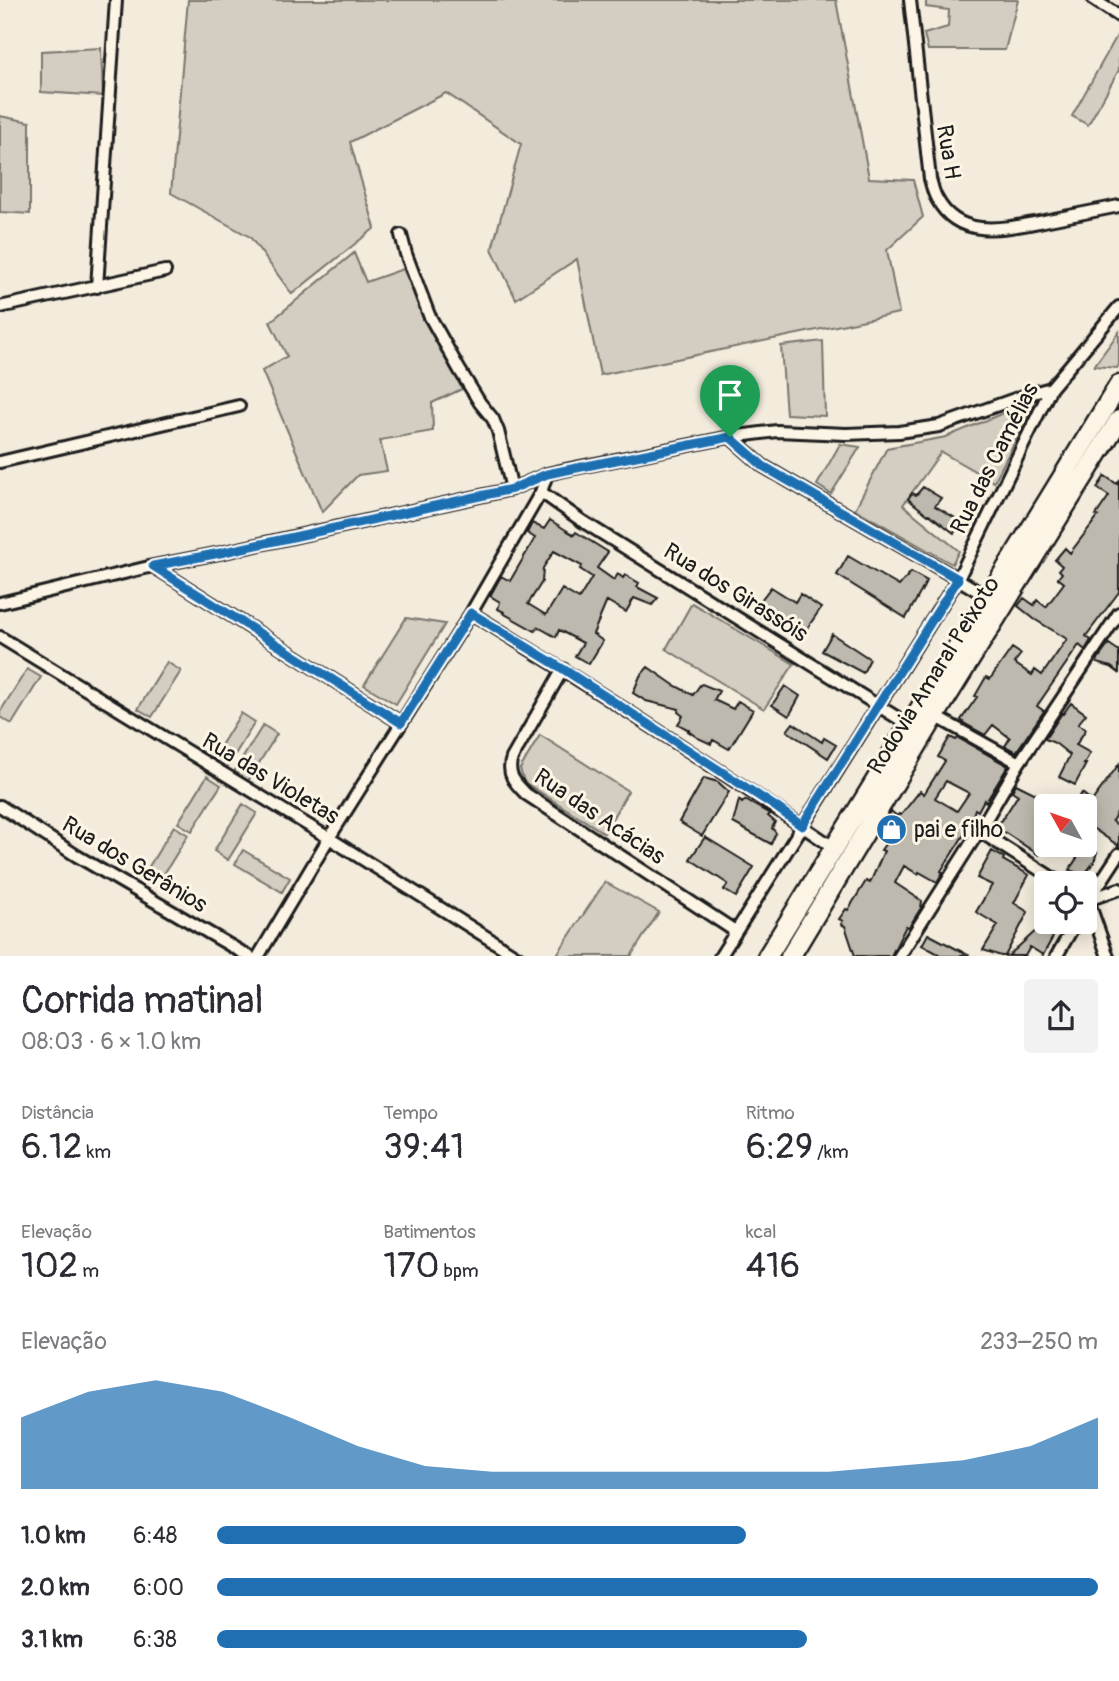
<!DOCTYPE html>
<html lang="pt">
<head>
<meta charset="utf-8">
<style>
	:root { --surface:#fff; --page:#f2f2f3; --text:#2b2b33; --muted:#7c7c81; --accent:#1f6fb2 }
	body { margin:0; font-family:Pangolin,sans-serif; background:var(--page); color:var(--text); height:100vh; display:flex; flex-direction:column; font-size:26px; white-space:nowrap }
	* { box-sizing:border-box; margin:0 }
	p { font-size:23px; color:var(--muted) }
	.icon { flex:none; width:38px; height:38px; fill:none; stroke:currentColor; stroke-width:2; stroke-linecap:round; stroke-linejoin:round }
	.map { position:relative; height:956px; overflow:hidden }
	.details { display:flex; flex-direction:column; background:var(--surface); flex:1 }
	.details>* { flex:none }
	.needle { width:46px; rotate:310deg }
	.buttons { position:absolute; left:1034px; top:794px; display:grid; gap:14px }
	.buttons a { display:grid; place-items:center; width:63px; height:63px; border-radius:7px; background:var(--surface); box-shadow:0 4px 18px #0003; font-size:35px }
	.pin { position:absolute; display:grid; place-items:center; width:60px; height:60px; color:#fff; margin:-72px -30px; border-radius:50% 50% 50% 0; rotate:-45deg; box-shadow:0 0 7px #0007 }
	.pin .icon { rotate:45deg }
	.round { display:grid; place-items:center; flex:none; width:74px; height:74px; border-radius:7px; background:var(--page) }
	.summary { display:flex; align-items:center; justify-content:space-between; height:119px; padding:0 21px }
	h1 { font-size:38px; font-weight:600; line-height:52px }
	.metrics { display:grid; grid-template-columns:repeat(3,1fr); gap:10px; height:119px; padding:7px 21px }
	.metrics div { display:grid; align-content:center }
	.metrics b { font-size:35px; font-weight:600 }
	.metrics small { font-size:19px; font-weight:400 }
	.metrics p { font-size:19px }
	.chart { height:196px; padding:14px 21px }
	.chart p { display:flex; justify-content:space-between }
	.chart svg { width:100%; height:126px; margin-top:7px; fill:var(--accent); opacity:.7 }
	ul { padding:0 21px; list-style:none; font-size:23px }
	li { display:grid; grid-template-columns:112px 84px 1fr; align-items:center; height:52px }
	li i { height:18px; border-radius:9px; background:var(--accent) }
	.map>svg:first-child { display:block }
	.green { fill:#d3cec1; stroke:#78756e; stroke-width:2 }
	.building { fill:#beb9ae; stroke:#1c1c1c; stroke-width:2; fill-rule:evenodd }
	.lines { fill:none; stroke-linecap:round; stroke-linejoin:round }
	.minor-casing { stroke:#1c1c1c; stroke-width:16 }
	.trunk-casing { stroke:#1c1c1c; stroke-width:23 }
	.minor { stroke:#fcf5e5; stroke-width:10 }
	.trunk { stroke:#fcf5e5; stroke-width:18 }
	.route-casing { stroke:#fff; stroke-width:14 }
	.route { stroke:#1f6fb2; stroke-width:9 }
	.labels { text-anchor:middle; stroke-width:6; stroke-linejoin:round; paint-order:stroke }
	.street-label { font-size:23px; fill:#1c1c1c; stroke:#fcf5e5 }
	.poi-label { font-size:23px; fill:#1c1c1c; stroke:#fcf5e5; text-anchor:start }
</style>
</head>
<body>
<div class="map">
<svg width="1119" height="957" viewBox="0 0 1119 957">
	<rect width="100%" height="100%" fill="#f3ecdd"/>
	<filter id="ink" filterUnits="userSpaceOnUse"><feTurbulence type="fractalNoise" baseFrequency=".0143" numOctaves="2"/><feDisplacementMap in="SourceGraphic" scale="14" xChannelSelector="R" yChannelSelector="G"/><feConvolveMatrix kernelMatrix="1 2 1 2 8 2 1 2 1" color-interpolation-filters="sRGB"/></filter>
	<g filter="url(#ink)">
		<path class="green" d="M188,0H836L869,178L913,180L923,217L887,250L899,313L600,375L577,259L516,299L492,249L521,144L446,93L350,142L375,228L292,294L250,237L171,193Z
			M926,0H1018L1005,50H928L924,34L948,27L949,10L926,7Z
			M1119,32V70L1088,125L1072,116Z
			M101,48L103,96L41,92V51Z
			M0,116L30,122V214L0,212Z
			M354,253L366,282L403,269L462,389L432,403L433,431L380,440L387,471L358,475L322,512L262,371L287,356L270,322Z
			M1119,332V365L1117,368L1094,366Z
			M823,341L825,416L786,414L781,346Z
			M1037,399L994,482L941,452L903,505L959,551L952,564L855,509L887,448L946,437Z
			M840,444L860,447L831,494L817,485Z
			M692,603L794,664L764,709L666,649Z
			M406,618L445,624L396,704L364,685Z
			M167,662L181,671L152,717L138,709Z
			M27,669L41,677L12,724L0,717V712Z
			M241,713L255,722L226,769L212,760Z
			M263,725L277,734L248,781L234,772Z
			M540,735L628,791L604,833L524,782L520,769Z
			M207,776L221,785L192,831L178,823Z
			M243,804L257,813L228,860L214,851Z
			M174,826L188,835L159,882L145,873Z
			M243,850L290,878L282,892L235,864Z
			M605,882L659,912L631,956H556Z"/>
		<path class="building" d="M1105,476L1117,484L1119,481V592L1086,636L1091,640L1085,650L1079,645L1037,706L1044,711L1016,752L1005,746L1010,738L993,725L985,735L965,724L961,720L977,697L975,696L986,677L990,679L1012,648L1021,654L1014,663L1032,675L1035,670L1042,675L1067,639L1034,619L1018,606L1024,598L1034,605L1037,600L1046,607L1064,583L1058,578L1062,573L1059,570L1062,566L1055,560L1065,548L1070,553L1098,516L1096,515L1109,496L1097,488Z
			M923,487L941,498L935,506L962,522L954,533L929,514L928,515L908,499L912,493L916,495Z
			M550,520L574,535L576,532L608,552L597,568L614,580L618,574L623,578L625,575L639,583L637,587L658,598L652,605L634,598L626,612L607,601L593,634L603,641L589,664L575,656L583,643L559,630L556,637L538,627L535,631L503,613L504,612L498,609L500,602L490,596L501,576L510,581L535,538L527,533L532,523L544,529ZM554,551L582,566L580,569L592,577L579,599L562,589L546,615L528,604L542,582L543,568Z
			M848,556L899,586L911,572L927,581L906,618L837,575Z
			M771,587L795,602L800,594L821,608L799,640L756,614L758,604Z
			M832,634L870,659L863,673L822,651Z
			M1109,644L1119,651V673L1111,667L1097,663L1098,659Z
			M648,667L674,685L693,695L700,685L702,684L719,691L714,700L733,709L738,701L753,710L729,749L713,740L711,744L698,738L688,731L689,730L678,724L683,716L678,712L679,709L646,701L633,693L640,676Z
			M785,686L800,696L789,716L772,705Z
			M1071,703L1086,714L1078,724L1086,729L1076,745L1090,753L1084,764H1086L1075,785L1059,777L1070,755L1055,743L1045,739L1062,713L1063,714Z
			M793,723L822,742L824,738L836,745L828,758L787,731Z
			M950,737L956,740L958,738L1008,766L986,802L984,800L978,811L975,809L970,825L941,871L943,872L937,882L919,872L918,874L904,866L895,883L922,901L921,908L909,927L906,926L891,956H855L845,926L841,924L843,921L839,919L846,909L848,910L866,881L870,883L884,851L881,850L895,830L890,826L892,823L889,815L891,811L897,816L899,814L901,815L920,791L924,794L945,761L938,757ZM946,781L969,793L957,811L935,798Z
			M1119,764V809L1112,821L1119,826V846L1085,823V807H1073L1082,793L1092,801Z
			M704,778L718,782L729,792L702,836L679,822Z
			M1016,784L1044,798L1046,795L1064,807H1046V842L1039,855L995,826L1004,817L1018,795L1012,791Z
			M739,800L742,803L745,800L770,814L768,816L775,822L772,828L776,833L771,844L733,823Z
			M705,837L754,867L736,897L724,890L728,884L690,859Z
			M1082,845H1085L1097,852L1094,862L1084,875L1069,870L1079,855Z
			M992,851L1004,858L1003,860L1029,875L1014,903L1028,912L1005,956H1001L983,950L998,925L976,912L992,885L977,878Z
			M1039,928L1053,937L1043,955L1030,947L1025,956H1008Z
			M928,934L970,956H942L922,945Z"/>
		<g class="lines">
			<defs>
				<path id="minor" d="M910,0L930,179C932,185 933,193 937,199C959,241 1007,228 1044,221C1069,216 1094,211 1119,206
					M1094,0L1119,16
					M401,235L406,254L429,315L459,369L480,403L493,419L498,431L512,489
					M97,287L116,0
					M0,307L165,271
					M730,437L763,466L958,579L989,598
					M0,462L239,406
					M541,492L582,521L909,725
					M153,566L401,723
					M0,603L153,566L220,553L512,489L547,474L565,470L730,437L777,431L846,434L899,432L939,426L1026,395L1051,388
					M471,613C594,688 714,766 833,847
					M0,637L329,838L518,957
					M563,669L512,758C506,774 515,783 526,794L735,931
					M935,716L1019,763
					M0,806L77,856L250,957
					M979,831L1062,884
					M1088,900L1108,957
					M1088,900L1119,889
					M1085,906L1119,854
					M258,957L329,838L471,613L541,492L547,474
					M720,957L958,579L1051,388L1119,307
					M899,957L979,831L1019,763L1119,613
					M1056,957L1076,922"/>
				<path id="trunk" d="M767,957L1119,385
					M790,957L935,716L1119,420"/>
			</defs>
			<use href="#minor" class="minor-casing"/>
			<use href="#trunk" class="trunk-casing"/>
			<use href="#minor" class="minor"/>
			<use href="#trunk" class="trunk"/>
		</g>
	</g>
	<g class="lines" filter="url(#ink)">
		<defs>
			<path id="route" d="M730,437L763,466L958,579L802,826L776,807L563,669L471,613L401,723L153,566L220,553L512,489L547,474Z"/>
		</defs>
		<use href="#route" class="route-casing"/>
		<use href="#route" class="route"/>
	</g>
	<defs>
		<symbol id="shop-disc" viewBox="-11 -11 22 22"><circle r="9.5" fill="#1f6fb2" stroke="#fcf5e5"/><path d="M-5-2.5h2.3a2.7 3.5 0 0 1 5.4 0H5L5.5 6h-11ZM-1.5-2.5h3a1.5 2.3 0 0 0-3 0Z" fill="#fff"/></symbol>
	</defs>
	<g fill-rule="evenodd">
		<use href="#shop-disc" x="874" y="812" width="35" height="35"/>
	</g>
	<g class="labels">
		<g class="street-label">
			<text transform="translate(949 152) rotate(81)" y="8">Rua H</text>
			<text transform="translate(994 458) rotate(-63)" y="8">Rua das Camélias</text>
			<text transform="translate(736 592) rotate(32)" y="8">Rua dos Girassóis</text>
			<text transform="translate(933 675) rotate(-58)" y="8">Rodovia Amaral Peixoto</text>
			<text transform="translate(271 778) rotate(31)" y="8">Rua das Violetas</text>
			<text transform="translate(600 816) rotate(34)" y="8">Rua das Acácias</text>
			<text transform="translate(135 864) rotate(31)" y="8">Rua dos Gerânios</text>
		</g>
		<g class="poi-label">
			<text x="914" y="837">pai e filho</text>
		</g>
	</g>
</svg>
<div class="buttons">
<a><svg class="needle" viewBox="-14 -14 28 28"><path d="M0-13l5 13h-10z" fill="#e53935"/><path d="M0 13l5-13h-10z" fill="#7c7c81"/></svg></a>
<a><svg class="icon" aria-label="locate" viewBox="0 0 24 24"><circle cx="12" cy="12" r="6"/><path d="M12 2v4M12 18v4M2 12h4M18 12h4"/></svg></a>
</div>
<div class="pin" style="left:730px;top:437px;background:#1e9e55"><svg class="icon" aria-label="arrive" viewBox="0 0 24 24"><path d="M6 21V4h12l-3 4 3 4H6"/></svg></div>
</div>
<section class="details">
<div class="summary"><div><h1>Corrida matinal</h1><p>08:03 · 6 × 1.0 km</p></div><a class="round"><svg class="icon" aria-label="share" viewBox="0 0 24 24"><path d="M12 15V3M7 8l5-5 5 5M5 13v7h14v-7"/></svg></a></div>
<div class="metrics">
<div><p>Distância</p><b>6.12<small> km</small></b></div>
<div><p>Tempo</p><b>39:41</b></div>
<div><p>Ritmo</p><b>6:29<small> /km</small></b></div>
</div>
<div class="metrics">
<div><p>Elevação</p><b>102<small> m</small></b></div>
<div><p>Batimentos</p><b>170<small> bpm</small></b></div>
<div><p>kcal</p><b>416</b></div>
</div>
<div class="chart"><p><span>Elevação</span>233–250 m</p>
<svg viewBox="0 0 160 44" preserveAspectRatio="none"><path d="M0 44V19L10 10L20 6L30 10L40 19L50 29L60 36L70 38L80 38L90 38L100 38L110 38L120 38L130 36L140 34L150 29L160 19V44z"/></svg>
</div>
<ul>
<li><b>1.0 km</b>6:48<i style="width:60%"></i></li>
<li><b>2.0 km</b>6:00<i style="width:100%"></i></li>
<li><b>3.1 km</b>6:38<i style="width:67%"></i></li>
</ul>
</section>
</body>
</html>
